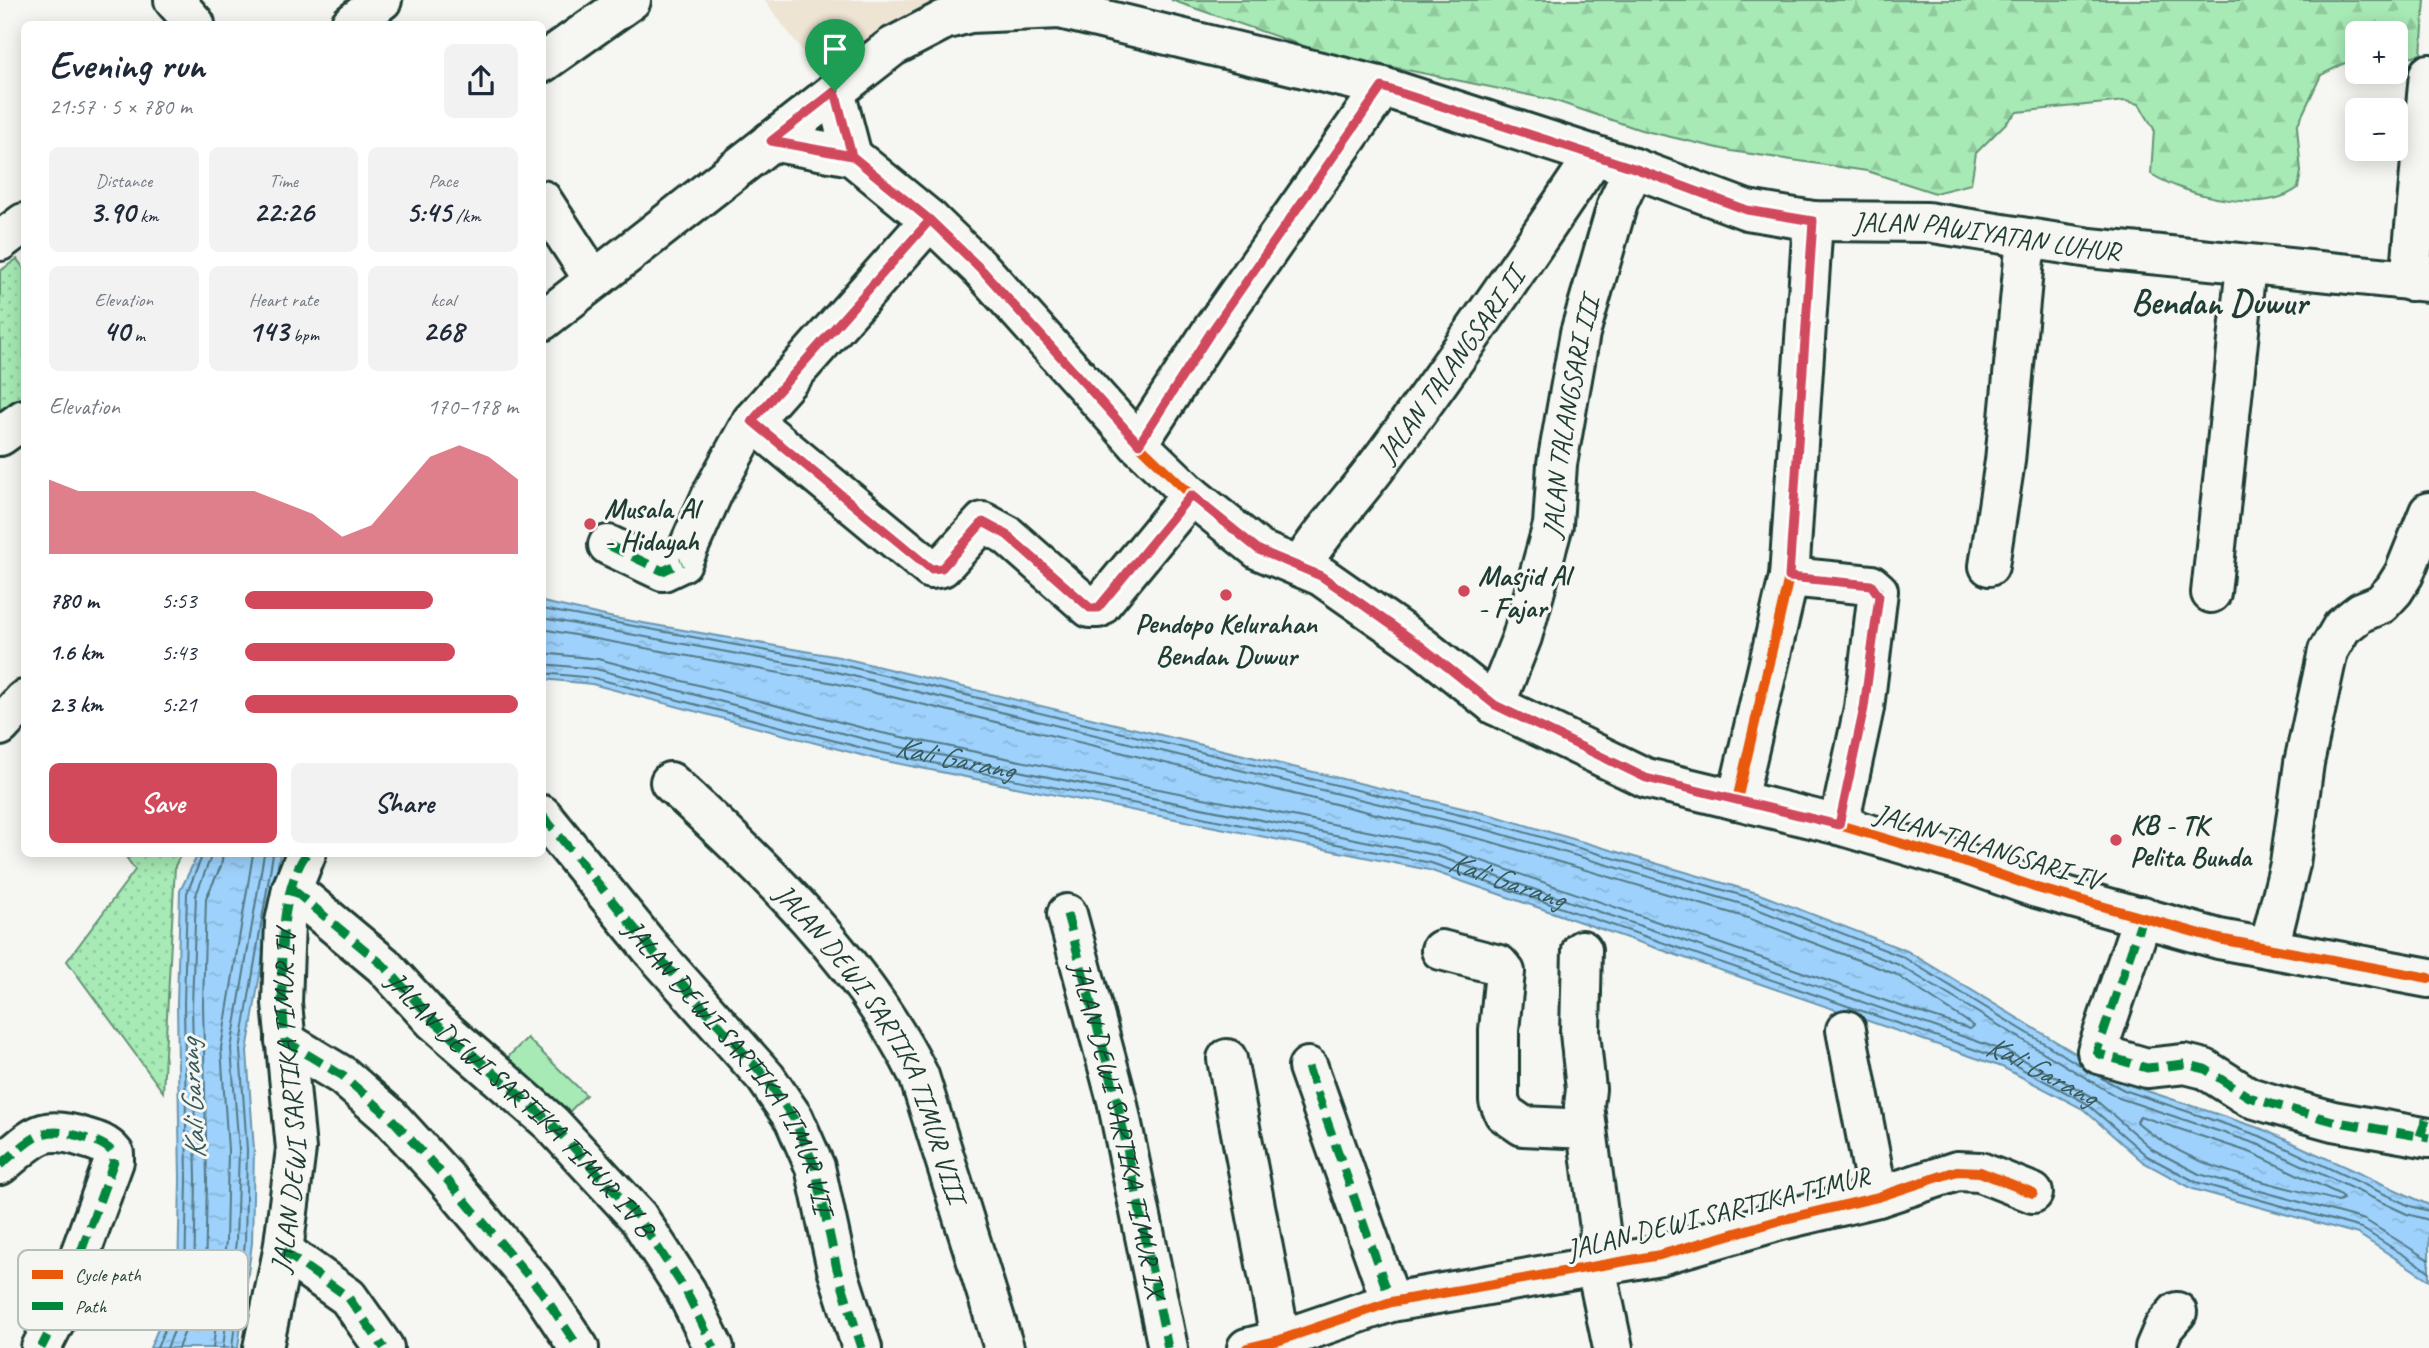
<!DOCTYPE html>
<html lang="en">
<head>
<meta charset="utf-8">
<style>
	:root { --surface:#fff; --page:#f2f2f3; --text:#1f2937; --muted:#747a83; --accent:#d1495b }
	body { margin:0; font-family:Caveat,sans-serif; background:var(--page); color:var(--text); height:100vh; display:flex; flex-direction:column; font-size:26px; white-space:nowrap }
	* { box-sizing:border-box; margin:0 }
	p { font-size:23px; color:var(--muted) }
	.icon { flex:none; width:38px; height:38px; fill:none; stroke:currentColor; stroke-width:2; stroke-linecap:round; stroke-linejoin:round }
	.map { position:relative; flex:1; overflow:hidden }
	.side { position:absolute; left:21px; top:21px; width:525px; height:836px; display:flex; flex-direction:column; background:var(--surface); border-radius:10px; box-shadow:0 4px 18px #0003 }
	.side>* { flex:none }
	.buttons { position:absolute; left:2345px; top:21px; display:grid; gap:14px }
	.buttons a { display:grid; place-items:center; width:63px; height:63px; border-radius:10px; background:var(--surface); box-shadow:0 4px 18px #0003; font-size:35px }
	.pin { position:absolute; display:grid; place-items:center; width:60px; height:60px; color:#fff; margin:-72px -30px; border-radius:50% 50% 50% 0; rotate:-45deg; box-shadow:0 0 7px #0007 }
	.pin .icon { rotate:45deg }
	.round { display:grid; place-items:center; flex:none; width:74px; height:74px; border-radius:10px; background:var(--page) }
	.summary { display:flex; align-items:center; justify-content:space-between; height:119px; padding:0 28px }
	h1 { font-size:38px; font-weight:800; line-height:52px }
	.metrics { display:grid; grid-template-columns:repeat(3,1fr); gap:10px; height:119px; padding:7px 28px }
	.metrics div { display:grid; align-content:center; border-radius:10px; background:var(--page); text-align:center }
	.metrics b { font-size:30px; font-weight:800 }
	.metrics small { font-size:19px; font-weight:400 }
	.metrics p { font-size:19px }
	.chart { height:196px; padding:14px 28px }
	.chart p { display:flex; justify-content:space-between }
	.chart svg { width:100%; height:126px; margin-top:7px; fill:var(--accent); opacity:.7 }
	.primary-button { display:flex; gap:14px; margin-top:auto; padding:14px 28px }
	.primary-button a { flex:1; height:80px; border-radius:10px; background:var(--accent); color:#fff; font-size:28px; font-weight:800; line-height:80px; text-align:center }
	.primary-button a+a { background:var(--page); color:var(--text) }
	ul { padding:0 28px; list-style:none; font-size:23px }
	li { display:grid; grid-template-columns:112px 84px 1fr; align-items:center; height:52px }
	li i { height:18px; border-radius:9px; background:var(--accent) }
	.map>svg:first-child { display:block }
	.built { fill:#eee4d4 }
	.grass { fill:url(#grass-dots); stroke:#639474; stroke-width:2 }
	.forest { fill:url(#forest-firs); stroke:#639474; stroke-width:2 }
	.garden { fill:#a7eab5; stroke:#639474; stroke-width:2 }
	.water { fill:url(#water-ripples); stroke:#6b96ac; stroke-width:2 }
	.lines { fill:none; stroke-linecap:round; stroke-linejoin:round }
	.shore { stroke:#527984; stroke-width:2 }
	.minor-casing { stroke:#1f3d34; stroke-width:44 }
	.tertiary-casing { stroke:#1f3d34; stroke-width:44 }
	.secondary-casing { stroke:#1f3d34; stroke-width:44 }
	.minor { stroke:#f6f6f2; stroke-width:38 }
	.tertiary { stroke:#f6f6f2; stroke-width:38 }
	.secondary { stroke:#f6f6f2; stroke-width:38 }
	.quiet { stroke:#00873e; stroke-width:9; stroke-dasharray:18 9; stroke-linecap:butt }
	.cycleway-casing { stroke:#f6f6f2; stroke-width:15 }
	.cycleway { stroke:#e8590c; stroke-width:10 }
	.route-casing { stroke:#fff; stroke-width:14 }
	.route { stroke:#d1495b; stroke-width:9 }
	.poi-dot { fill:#d1495b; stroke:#f6f6f2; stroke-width:2.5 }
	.labels { text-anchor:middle; stroke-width:6; stroke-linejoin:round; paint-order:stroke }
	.street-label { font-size:28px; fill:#1f3d34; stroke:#f6f6f2 }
	.poi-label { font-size:28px; font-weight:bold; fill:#1f3d34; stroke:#f6f6f2; text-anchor:start }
	.water-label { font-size:30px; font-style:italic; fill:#385b5c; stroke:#f6f6f2 }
	.district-label { font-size:35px; font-weight:bold; fill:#1f3d34; stroke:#f6f6f2 }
	.key { fill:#f6f6f2; stroke:#b6beb9; stroke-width:2 }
	.key-label { font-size:19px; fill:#1f3d34 }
</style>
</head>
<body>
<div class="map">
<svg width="2429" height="1348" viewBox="0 0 2429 1348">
	<defs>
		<pattern id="grass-dots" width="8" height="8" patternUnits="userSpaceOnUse" patternTransform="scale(1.75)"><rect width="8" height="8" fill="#a7eab5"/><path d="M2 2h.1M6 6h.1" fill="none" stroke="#8fca9c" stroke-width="1.8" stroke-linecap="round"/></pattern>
		<pattern id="forest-firs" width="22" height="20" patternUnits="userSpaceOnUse" patternTransform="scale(1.75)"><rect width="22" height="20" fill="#a7eab5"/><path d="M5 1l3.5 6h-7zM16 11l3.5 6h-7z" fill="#8fca9c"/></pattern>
		<pattern id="water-ripples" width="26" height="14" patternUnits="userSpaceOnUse" patternTransform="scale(1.75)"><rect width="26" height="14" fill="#9ed2fc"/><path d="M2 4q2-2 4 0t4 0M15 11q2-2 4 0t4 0" fill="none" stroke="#88b5d9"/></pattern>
	</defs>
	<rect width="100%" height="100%" fill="#f6f6f2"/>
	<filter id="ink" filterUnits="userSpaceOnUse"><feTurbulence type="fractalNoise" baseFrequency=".0143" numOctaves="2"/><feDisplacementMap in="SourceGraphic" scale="14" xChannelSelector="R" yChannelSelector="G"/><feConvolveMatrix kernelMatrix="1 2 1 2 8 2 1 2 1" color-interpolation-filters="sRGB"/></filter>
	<g filter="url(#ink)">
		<path class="built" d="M764,0H950L939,2L821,75Z"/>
		<path class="grass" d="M17,259L24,269V398L0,415V271Z
			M124,854H181L175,866L163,1092L67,961L135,870Z"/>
		<path class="forest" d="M1171,0H2425L2421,54L2396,60V33H2357V61L2351,60L2321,75L2297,126L2301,172L2298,188C2262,215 2187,196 2151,174L2154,129L2139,104L2125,101L2017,112L1976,153L1971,184L1935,193L1867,171L1731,151L1641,130L1553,100L1324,53Z"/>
		<path class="garden" d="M527,1038L586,1095L560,1121L501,1064Z"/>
		<path class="water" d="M543,602L614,618L839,657L1495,816L1757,893L1907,951L2126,1084L2262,1129L2429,1205V1280L2358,1234L2193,1189L2143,1162L2083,1109L2002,1067L1429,870L876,759L592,684L543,679Z
			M198,854H280L247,1051L254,1150L252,1243L238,1348H150L178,1281L180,1179L177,1004L180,891Z"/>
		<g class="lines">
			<g class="shore">
				<path d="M542,609L838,664L1493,823L1754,899L1903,957L2083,1067"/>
				<path d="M542,618L836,672L1491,831L1752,907L1899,965L2119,1098L2257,1144L2407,1214L2429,1220"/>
				<path d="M542,629L834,683L1488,841L1748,918L1895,974L1974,1026L1970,1029L1906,1008L1436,845L882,733L598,659L542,653"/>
				<path id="s1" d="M542,664L596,669L880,743L1434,855L2008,1052L2091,1096L2152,1149L2199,1174L2365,1220L2429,1260"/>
				<path d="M542,673L594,678L878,752L1431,863L2005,1060L2086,1103L2147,1156L2196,1182L2361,1228L2429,1271"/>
				<path d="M2098,1076L2124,1090L2260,1136L2410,1206L2429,1211"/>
				<path d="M2140,1116L2252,1153L2341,1195L2343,1199L2338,1201C2269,1182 2192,1171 2137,1122Z"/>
				<path d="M157,1348L185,1281L187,1179L184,1004L187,893L203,854"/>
				<path d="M167,1348L194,1282L196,1179L192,1005L196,895L212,854"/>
				<path d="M178,1348L205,1283L207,1179L203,1005L206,898L221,866L223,854"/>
				<path d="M213,1348L226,1241L228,1150L221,1048L253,854"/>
				<path d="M223,1348L236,1241L239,1150L231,1049L264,854"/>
				<path d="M232,1348L245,1242L247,1150L240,1050L273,854"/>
			</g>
			<defs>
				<g id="minor">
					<path d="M174,0L195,24"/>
					<path d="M351,24L382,0"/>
					<path d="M542,63L631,0"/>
					<path d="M835,91L852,156"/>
					<path d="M771,141L852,156L930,220L983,271L1138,444L1191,495L1259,550L1321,576L1421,646L1495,705L1646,778L1737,800"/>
					<path d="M542,200L594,280"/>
					<path d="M1813,221L1789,577L1737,800L1839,825L1964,862L2037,888L2219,939L2429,978"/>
					<path d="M0,241L24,223"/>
					<path d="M752,421L931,569L942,567L983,522L1007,535L1090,608H1098L1191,495"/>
					<path d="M0,436L24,419"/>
					<path d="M1138,444L1211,332L1383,87"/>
					<path d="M608,545L663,571L682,562L714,490L752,421L930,220"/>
					<path d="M1989,566L2005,461L2026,238"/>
					<path id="s2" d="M1300,567C1321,532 1349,503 1374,470C1451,368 1523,262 1594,156"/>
					<path d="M1789,577L1871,585L1878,591L1864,708L1839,825"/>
					<path d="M2211,593L2246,266"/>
					<path id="s3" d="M1495,705L1522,637L1553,525L1557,464L1580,333L1618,202L1634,168"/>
					<path id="s4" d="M670,782C764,868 862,961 919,1076L1004,1348"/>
					<path d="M542,815L653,951L766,1078L794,1119L815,1167L837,1269L862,1348"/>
					<path id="s5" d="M292,889L383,965L434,1021L551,1123L638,1217L686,1291L714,1348"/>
					<path id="s6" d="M1067,914L1117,1100L1168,1348"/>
					<path d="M2143,916L2097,1051L2099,1054L2147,1068L2185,1064L2205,1069L2249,1097L2272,1104L2333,1121L2429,1138"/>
					<path d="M2269,948L2290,864L2304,763L2328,651L2342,627L2361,612L2381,604L2394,590L2404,574L2429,512"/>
					<path d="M1441,950L1499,965L1505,972L1499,1030V1101L1504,1113L1523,1126L1587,1129"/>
					<path d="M1582,950L1580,1033L1586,1089L1584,1106L1600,1229L1596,1267L1613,1348"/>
					<path d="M1846,1030L1878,1197"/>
					<path d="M285,1041L343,1076L390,1117L444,1176L541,1291L579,1348"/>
					<path d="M1227,1059L1282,1348"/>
					<path d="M1308,1067L1391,1302"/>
					<path d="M0,1165C34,1138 40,1123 85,1138C96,1141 106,1144 114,1154V1161L58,1315L41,1348"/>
					<path d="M283,1251L348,1297L384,1348"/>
					<path id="s7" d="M263,1348L283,1251L296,1149L282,1003L285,922L292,889L306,854"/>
					<path d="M1247,1348L1280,1340L1391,1302L1660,1255L1781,1220L1878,1197L1957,1171L1980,1172L2033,1193"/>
					<path d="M2155,1348L2164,1327L2177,1312"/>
				</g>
				<path id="tertiary" d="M2410,281L2429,74"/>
				<g id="secondary">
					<path id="s8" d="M542,321L892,47L944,20L970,13L1060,9L1383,87L1634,168L1747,210L1813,221L1927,222L2090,248L2429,282"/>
					<path d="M0,726L24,700"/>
				</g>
			</defs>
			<use href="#minor" class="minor-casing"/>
			<use href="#tertiary" class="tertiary-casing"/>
			<use href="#secondary" class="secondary-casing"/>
			<use href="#minor" class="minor"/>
			<use href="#tertiary" class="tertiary"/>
			<use href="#secondary" class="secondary"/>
			<g class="quiet">
				<path d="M752,421L931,569L942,567L983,522L1007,535L1090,608H1098L1191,495"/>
				<path d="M608,545L663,571L682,562"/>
				<path d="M1789,577L1871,585L1878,591L1864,708L1839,825"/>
				<path id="s9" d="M542,815L653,951L766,1078L794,1119L815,1167L837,1269L862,1348"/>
				<path d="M306,854C275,899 281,989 285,1041L343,1076L390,1117L444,1176L541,1291L579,1348"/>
				<path d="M292,889L383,965L434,1021L551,1123L638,1217L686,1291L714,1348"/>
				<path d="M1067,914L1117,1100L1168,1348"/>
				<path d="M2143,916L2097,1051L2099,1054L2147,1068L2185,1064L2205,1069L2249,1097L2272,1104L2333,1121L2429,1138"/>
				<path d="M1308,1067L1391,1302"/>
				<path d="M2420,1136L2429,1112"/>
				<path d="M0,1165C34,1138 40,1123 85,1138C96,1141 106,1144 114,1154V1161L58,1315L41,1348"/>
				<path d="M283,1251L348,1297L384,1348"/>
			</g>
			<defs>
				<path id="cycleway" d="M771,141L852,156L930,220L983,271L1138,444L1191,495L1259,550L1321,576L1421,646L1495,705L1646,778L1737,800
					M1813,221L1789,577L1737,800L1839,825L1964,862L2037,888L2219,939L2429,978
					M1247,1348L1280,1340L1391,1302L1660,1255L1781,1220L1878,1197L1957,1171L1980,1172L2033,1193"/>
			</defs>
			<use href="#cycleway" class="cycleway-casing"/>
			<use href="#cycleway" class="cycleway"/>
		</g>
	</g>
	<g class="lines" filter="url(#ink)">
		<defs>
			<path id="route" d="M835,91L852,156L930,220L752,421L931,569L942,568L983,522L1007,535L1090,608H1098L1191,495L1259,550L1321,576L1359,602L1421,646L1495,705L1646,778L1839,825L1864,708L1879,596L1871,585L1789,577L1813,221L1747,210L1634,168L1382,87L1211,332L1139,444L983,271L930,220L852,156L771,141L835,91"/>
		</defs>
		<use href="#route" class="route-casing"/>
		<use href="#route" class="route"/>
	</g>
	<g class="poi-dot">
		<circle cx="590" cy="524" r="7"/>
		<circle cx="1464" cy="591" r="7"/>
		<circle cx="1226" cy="595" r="7"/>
		<circle cx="2116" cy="840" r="7"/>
	</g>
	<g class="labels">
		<g class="street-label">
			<text dy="10" stroke="none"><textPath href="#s8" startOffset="1578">JALAN PAWIYATAN LUHUR</textPath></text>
			<text dy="10" stroke="none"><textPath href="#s2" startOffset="252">JALAN TALANGSARI II</textPath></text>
			<text dy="10" stroke="none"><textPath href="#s3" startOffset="299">JALAN TALANGSARI III</textPath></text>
			<text transform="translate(1988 846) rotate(17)" y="10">JALAN TALANGSARI IV</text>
			<text dy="10" stroke="none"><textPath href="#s4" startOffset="336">JALAN DEWI SARTIKA TIMUR VIII</textPath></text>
			<text dy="10" stroke="none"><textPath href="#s9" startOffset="317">JALAN DEWI SARTIKA TIMUR VII</textPath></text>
			<text dy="10" stroke="none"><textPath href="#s7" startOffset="250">JALAN DEWI SARTIKA TIMUR IV</textPath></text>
			<text dy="10" stroke="none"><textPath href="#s5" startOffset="315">JALAN DEWI SARTIKA TIMUR IV B</textPath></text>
			<text dy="10" stroke="none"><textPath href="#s6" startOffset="222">JALAN DEWI SARTIKA TIMUR IX</textPath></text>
			<text transform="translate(1718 1212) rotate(-14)" y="10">JALAN DEWI SARTIKA TIMUR</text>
		</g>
		<g class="poi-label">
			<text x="604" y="518">Musala Al<tspan x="604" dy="32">- Hidayah</tspan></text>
			<text x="1478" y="585">Masjid Al<tspan x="1478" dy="32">- Fajar</tspan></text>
			<text x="1226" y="633" text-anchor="middle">Pendopo Kelurahan<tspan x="1226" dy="32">Bendan Duwur</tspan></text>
			<text x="2130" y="834">KB - TK<tspan x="2130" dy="32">Pelita Bunda</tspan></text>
		</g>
		<g class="water-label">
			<text dy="10" stroke="none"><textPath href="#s1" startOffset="424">Kali Garang</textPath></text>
			<text dy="10" stroke="none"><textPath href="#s1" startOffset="990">Kali Garang</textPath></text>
			<text dy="10" stroke="none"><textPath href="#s1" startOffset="1558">Kali Garang</textPath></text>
			<text transform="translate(192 1099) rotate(-93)" y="10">Kali Garang</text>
		</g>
		<g class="district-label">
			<text x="2219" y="314">Bendan Duwur</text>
		</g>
	</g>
	<rect x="18" y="1250" width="230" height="80" rx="10" class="key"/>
	<rect x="32" y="1270" width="31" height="9" fill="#e8590c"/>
	<rect x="32" y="1302" width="31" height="8" fill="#00873e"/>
	<g class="key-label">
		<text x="75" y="1281">Cycle path</text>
		<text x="75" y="1313">Path</text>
	</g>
</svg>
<div class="buttons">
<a>+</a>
<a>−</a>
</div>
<div class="pin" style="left:835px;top:91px;background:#1e9e55"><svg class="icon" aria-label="arrive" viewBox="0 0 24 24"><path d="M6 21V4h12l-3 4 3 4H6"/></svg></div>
<section class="side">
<div class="summary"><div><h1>Evening run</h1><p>21:57 · 5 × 780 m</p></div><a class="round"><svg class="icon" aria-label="share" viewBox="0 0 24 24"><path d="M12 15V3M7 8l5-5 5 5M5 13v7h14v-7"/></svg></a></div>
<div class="metrics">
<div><p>Distance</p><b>3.90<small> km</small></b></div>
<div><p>Time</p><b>22:26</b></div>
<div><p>Pace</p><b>5:45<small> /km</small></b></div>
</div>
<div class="metrics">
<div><p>Elevation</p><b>40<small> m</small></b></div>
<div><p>Heart rate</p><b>143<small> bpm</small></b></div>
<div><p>kcal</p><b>268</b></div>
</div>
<div class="chart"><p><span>Elevation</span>170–178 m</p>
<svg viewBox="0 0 160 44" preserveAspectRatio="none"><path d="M0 44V18L10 22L20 22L30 22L40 22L50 22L60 22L70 22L80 26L90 30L100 38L110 34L120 22L130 10L140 6L150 10L160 18V44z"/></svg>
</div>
<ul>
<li><b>780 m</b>5:53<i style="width:69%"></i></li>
<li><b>1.6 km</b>5:43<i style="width:77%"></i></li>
<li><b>2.3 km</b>5:21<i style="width:100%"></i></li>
</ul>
<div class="primary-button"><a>Save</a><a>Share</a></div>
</section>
</div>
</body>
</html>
